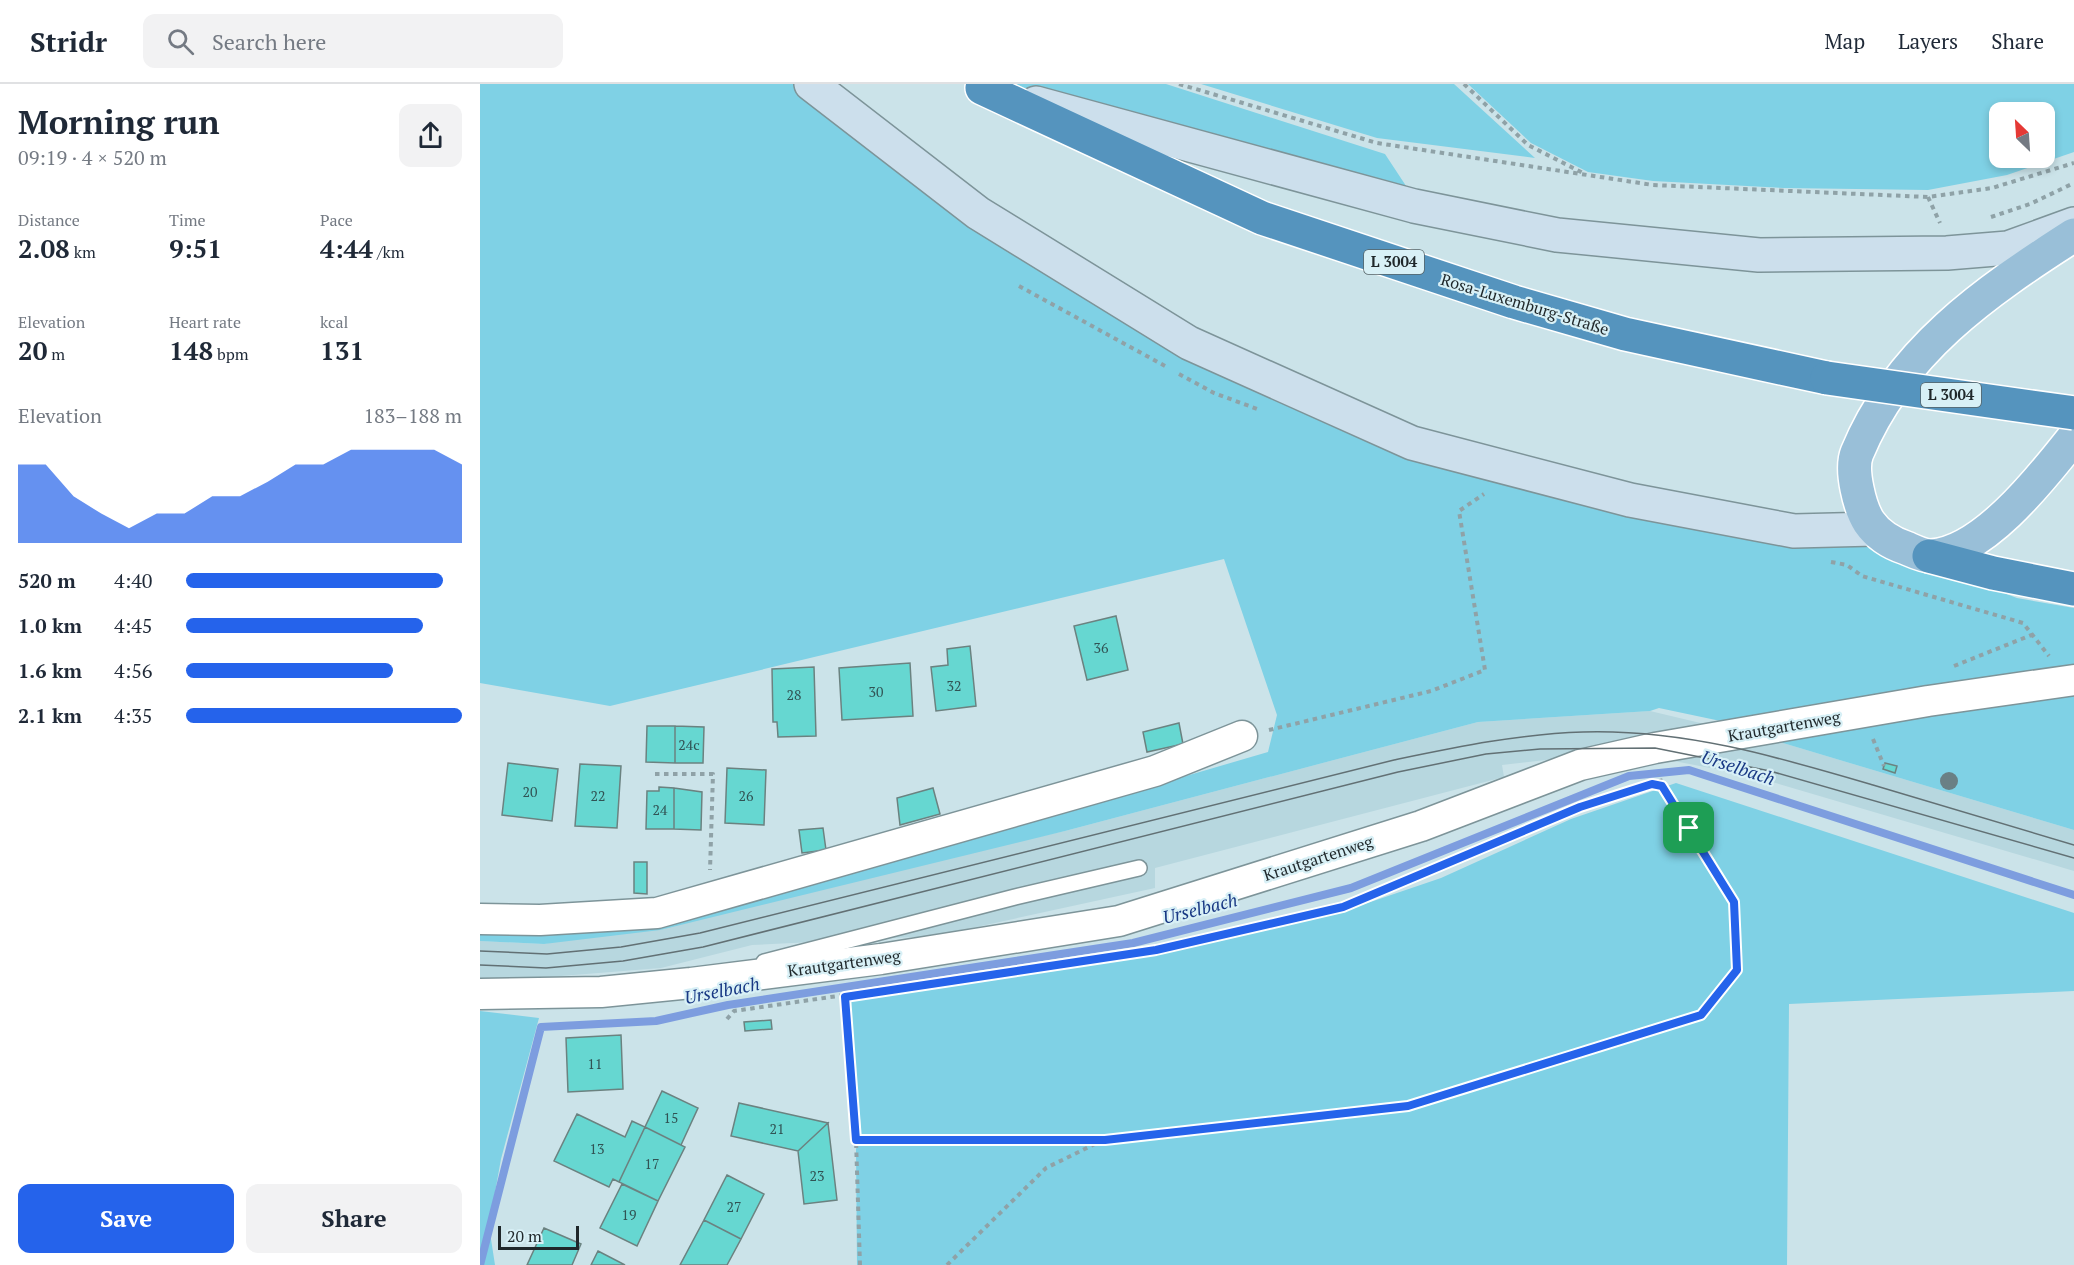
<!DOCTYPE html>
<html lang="en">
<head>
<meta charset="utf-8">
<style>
	:root { --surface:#fff; --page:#f2f2f3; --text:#1f2937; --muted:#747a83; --line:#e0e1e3; --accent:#2563eb }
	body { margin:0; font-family:"PT Serif",serif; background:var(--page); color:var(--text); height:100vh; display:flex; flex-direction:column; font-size:22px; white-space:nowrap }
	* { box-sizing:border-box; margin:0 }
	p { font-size:20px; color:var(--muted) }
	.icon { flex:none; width:33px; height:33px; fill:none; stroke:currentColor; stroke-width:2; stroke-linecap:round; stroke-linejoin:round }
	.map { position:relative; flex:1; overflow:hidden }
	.side { display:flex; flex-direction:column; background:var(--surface); width:480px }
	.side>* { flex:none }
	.needle { width:39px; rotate:335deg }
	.fabs { position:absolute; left:1509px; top:18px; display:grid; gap:12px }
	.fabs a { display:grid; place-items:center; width:66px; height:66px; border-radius:12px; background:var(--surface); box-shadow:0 3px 9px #0003; font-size:30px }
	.scale { position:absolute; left:18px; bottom:15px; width:81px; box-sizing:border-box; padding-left:6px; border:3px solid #1f272a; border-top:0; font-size:16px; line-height:21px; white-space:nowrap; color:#1f272a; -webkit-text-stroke:4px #d8f0f6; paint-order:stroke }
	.pin { position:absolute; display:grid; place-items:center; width:51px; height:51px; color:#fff; margin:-26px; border-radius:12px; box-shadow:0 3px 9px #0006 }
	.round { display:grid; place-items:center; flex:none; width:63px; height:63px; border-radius:12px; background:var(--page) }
	.overview { display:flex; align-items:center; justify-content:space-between; height:102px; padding:0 18px }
	h1 { font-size:33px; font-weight:700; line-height:45px }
	.figures { display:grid; grid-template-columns:repeat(3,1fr); gap:9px; height:102px; padding:6px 18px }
	.figures div { display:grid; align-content:center }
	.figures b { font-size:26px; font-weight:700 }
	.figures small { font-size:16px; font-weight:400 }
	.figures p { font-size:16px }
	.chart { height:168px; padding:12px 18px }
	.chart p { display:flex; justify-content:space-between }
	.chart svg { width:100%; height:108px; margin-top:6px; fill:var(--accent); opacity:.7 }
	.primary-button { display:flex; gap:12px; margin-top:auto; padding:12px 18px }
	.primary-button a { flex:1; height:69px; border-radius:12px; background:var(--accent); color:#fff; font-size:24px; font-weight:700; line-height:69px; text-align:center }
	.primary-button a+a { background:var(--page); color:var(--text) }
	ul { padding:0 18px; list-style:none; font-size:20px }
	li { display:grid; grid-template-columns:96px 72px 1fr; align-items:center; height:45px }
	li i { height:15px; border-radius:8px; background:var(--accent) }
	header { display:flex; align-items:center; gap:36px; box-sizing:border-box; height:84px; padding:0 30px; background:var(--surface); border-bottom:2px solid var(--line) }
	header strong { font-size:28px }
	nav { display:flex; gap:33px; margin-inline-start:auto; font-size:21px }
	.search { width:420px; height:54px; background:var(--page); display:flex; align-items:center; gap:15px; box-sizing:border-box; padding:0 21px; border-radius:12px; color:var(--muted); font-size:22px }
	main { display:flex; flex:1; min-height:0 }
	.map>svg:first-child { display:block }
	.built { fill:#b7d7df }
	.green { fill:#7fd1e5; fill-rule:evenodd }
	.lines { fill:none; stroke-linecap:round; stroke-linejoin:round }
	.stream { stroke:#7d9ddf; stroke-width:8 }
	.building { fill:#66d7d1; stroke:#6b8280; stroke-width:1.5 }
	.lane-casing { stroke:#7d9499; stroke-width:18 }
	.street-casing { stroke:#7d9499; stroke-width:33 }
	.secondary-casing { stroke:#7d9499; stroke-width:36 }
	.primary-casing { stroke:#fff; stroke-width:36 }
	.highway-casing { stroke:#fff; stroke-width:36 }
	.path { stroke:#8fa2a7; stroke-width:4; stroke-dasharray:4.5 4.5; stroke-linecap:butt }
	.lane { stroke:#fff; stroke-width:15 }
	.street { stroke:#fff; stroke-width:30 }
	.secondary { stroke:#ccdfec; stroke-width:33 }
	.primary { stroke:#99bfd8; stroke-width:33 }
	.highway { stroke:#5594be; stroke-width:33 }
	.tram { stroke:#627074; stroke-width:1.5 }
	.highway-bridge-casing { stroke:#fff; stroke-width:36; stroke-linecap:butt }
	.highway-bridge { stroke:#5594be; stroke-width:33 }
	.tree { fill:#6a8085 }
	.route-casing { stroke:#fff; stroke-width:12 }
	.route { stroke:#2563eb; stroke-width:8 }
	.labels { text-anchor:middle; stroke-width:4.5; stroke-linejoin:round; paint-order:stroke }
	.number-label { font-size:14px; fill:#315354 }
	.shield { fill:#d8f0f6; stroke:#566367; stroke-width:1.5 }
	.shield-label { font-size:15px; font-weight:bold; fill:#1f272a }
	.street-label { font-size:16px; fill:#1f272a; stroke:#d8f0f6 }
	.water-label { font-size:18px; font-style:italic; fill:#183884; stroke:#d8f0f6 }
</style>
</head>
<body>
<header>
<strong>Stridr</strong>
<div class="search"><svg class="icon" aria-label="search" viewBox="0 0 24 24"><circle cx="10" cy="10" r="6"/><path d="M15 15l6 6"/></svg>Search here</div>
<nav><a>Map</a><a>Layers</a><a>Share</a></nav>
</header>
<main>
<section class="side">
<div class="overview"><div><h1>Morning run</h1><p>09:19 · 4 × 520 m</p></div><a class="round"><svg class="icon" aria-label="share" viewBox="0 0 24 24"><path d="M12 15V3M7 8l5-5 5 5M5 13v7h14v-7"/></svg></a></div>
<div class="figures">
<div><p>Distance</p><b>2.08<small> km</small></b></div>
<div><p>Time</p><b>9:51</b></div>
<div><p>Pace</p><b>4:44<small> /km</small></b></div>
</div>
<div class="figures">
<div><p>Elevation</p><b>20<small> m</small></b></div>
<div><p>Heart rate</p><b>148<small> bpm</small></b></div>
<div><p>kcal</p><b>131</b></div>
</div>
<div class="chart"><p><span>Elevation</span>183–188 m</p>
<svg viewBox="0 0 160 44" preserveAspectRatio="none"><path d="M0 44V12L10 12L20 25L30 32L40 38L50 32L60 32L70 25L80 25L90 19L100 12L110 12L120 6L130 6L140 6L150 6L160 12V44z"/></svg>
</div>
<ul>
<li><b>520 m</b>4:40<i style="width:93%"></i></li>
<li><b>1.0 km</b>4:45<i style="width:86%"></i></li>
<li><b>1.6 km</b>4:56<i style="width:75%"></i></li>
<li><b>2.1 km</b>4:35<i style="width:100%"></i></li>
</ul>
<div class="primary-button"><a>Save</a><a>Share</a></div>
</section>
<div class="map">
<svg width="1594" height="1181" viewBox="0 0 1594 1181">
	<rect width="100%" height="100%" fill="#cbe3e9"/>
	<path class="built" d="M1170,627L1296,657L1594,746V787L1272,692L1173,673L1101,672L1022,681L1024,693L675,784V804L455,852L272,861L181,884L56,894H0V857L64,860L585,747L998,638Z"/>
	<path class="green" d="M0,0H324L498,129L931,374L1393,459L1537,514L1594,524V585L1250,639L1179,624L1170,627L998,638L585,747L180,846L64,860L0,857V843L178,837L429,773L788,668L797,631L744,475L130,622L0,599Z
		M493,0H686L905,70L932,111Z
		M721,0H974L1055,74L897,54Z
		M988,0H1594V68L1527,91L1448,106L1304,104L1173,97L1108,88L1051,59ZM1520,28H1564V74H1520Z
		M1594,612V746L1296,657L1463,624Z
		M1196,699L1594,829V907L1309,920L1307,1181H377L376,1065L381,1045L369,917L679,870L719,858L864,827L961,794L1091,735Z
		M0,927L59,934L21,1075L9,1142L15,1181H0Z"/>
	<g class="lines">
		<path class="stream" d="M0,1181L61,943L176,937L248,921L653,859L871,804L1149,692L1209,686L1594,811"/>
	</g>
	<path class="building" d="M636,532L648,586L607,596L594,542Z
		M490,562L496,622L456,627L451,583L468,581L467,565Z
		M430,579L433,632L362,636L359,584Z
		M334,583L336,652L298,653L297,638H293L292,585Z
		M699,639L703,660L667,668L663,648Z
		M167,642H195V679L166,678Z
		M195,642L224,643L223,679H195Z
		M28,679L78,685L72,737L22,731Z
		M1405,679L1417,682L1415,689L1403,685Z
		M100,680L141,682L137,744L95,742Z
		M247,684L286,686L284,741L245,739Z
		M179,703L194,704V745H166L167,707H179Z
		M194,704L222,708L221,746L194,745Z
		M453,704L460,730L420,741L417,714Z
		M343,744L346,766L322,769L319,746Z
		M154,778H167V810L154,809Z
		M291,936L292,945L265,947L264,938Z
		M141,951L143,1005L88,1008L86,954Z
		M182,1007L218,1024L201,1061L165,1043Z
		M259,1019L348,1039L318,1067L251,1052Z
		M97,1030L145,1053L152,1037L165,1043L139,1098L133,1095L129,1103L74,1077Z
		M348,1039L357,1116L324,1120L318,1067Z
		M165,1043L205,1063L178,1117L139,1098Z
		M247,1091L284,1110L261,1155L224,1136Z
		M142,1100L178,1117L157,1162L120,1144Z
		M224,1136L261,1155L247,1181H200Z
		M64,1144L101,1160L92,1181H47Z
		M118,1167L145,1181H111Z"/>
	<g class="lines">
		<defs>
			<path id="lane" d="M284,878L535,813L659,784"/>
			<path id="street" d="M0,835L60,836L177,829L675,687L762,652
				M0,910L121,908L211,899L401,875L639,837L941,742L1100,681L1175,664L1448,617L1594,596"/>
			<path id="secondary" d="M331,0L498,129L709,259L932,359L1150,416L1314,447L1394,445
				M556,19L934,122L1077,151L1279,171L1467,169L1528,164L1594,140"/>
			<path id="primary" d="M1594,151C1505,208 1419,267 1377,369C1370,386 1380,424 1389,438C1398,451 1411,459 1426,464C1433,467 1443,472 1451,472C1504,469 1563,392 1594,353"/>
			<path id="highway" d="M502,4L782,134L1034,218L1145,250L1347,294
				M1449,472L1513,489L1594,505"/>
		</defs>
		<use href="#lane" class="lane-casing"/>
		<use href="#street" class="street-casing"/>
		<use href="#secondary" class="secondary-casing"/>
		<use href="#primary" class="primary-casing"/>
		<use href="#highway" class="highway-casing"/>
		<path class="path" d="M699,0L897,59L1173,101L1448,113L1512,104L1594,79
			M984,0L1048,61L1103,89
			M1448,113L1460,139
			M1511,133L1550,120L1594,99
			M539,202L685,282
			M699,290L734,309L780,326
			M1351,478L1367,481L1382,492L1543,539L1569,572
			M1474,582L1554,550
			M789,646L951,607L1005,586L979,427L1004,410
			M1393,655L1404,682
			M175,690H233L230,786
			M365,913L376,1056
			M247,935L254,927L676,866L863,823L1100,723L1172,700L1182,702
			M380,1181L376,1056H625L928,1022L1221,931L1257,886L1254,818L1182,702L1179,690
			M467,1181L566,1084L621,1057"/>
		<use href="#lane" class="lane"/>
		<use href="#street" class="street"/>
		<use href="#secondary" class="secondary"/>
		<use href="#primary" class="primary"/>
		<use href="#highway" class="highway"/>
		<path class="tram" d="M0,867L67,870L141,863L220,849L914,676C977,663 1039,650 1103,648C1204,645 1298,673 1393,701C1460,721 1527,741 1594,761
			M0,881L66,884L143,877L223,863L918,688L1006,670L1060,665L1175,664L1290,687L1594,774"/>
		<defs>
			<path id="highway-bridge" d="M1347,294L1594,329"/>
		</defs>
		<use href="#highway-bridge" class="highway-bridge-casing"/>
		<use href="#highway-bridge" class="highway-bridge"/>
	</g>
	<circle class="tree" cx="1469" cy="697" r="9"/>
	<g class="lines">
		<defs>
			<path id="route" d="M1172,700L1182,702L1254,818L1257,886L1221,931L928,1022L625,1056H376L365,913L676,866L863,823L1100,723Z"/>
		</defs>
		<use href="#route" class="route-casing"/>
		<use href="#route" class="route"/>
	</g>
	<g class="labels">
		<g class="number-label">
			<text x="621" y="569">36</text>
			<text x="474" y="607">32</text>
			<text x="396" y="613">30</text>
			<text x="314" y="616">28</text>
			<text x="209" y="666">24c</text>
			<text x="50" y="713">20</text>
			<text x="118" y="717">22</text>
			<text x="266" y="717">26</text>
			<text x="180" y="731">24</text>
			<text x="115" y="985">11</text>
			<text x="191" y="1039">15</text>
			<text x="297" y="1050">21</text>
			<text x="117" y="1070">13</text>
			<text x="172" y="1085">17</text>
			<text x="337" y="1097">23</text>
			<text x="254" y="1128">27</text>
			<text x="149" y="1136">19</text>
		</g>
		<g class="shield">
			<rect x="884" y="166" width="60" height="24" rx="4.5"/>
			<rect x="1441" y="299" width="60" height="24" rx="4.5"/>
		</g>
		<g class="shield-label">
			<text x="914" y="183">L 3004</text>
			<text x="1471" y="316">L 3004</text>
		</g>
		<g class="street-label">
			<text transform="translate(1045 220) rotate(17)" y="6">Rosa-Luxemburg-Straße</text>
			<text transform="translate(1304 642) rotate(-10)" y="6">Krautgartenweg</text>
			<text transform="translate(838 774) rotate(-18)" y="6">Krautgartenweg</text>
			<text transform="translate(364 879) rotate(-8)" y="6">Krautgartenweg</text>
		</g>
		<g class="water-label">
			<text transform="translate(1258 684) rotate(18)" y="6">Urselbach</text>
			<text transform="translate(720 825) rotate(-14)" y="6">Urselbach</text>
			<text transform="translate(242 907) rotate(-11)" y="6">Urselbach</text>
		</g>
	</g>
</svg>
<div class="fabs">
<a><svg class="needle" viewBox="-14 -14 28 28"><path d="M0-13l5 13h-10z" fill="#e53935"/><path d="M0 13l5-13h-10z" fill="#747a83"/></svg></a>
</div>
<div class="scale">20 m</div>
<div class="pin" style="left:1209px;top:744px;background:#1e9e55"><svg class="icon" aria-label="arrive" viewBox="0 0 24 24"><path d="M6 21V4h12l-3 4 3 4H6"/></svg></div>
</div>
</main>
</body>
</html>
